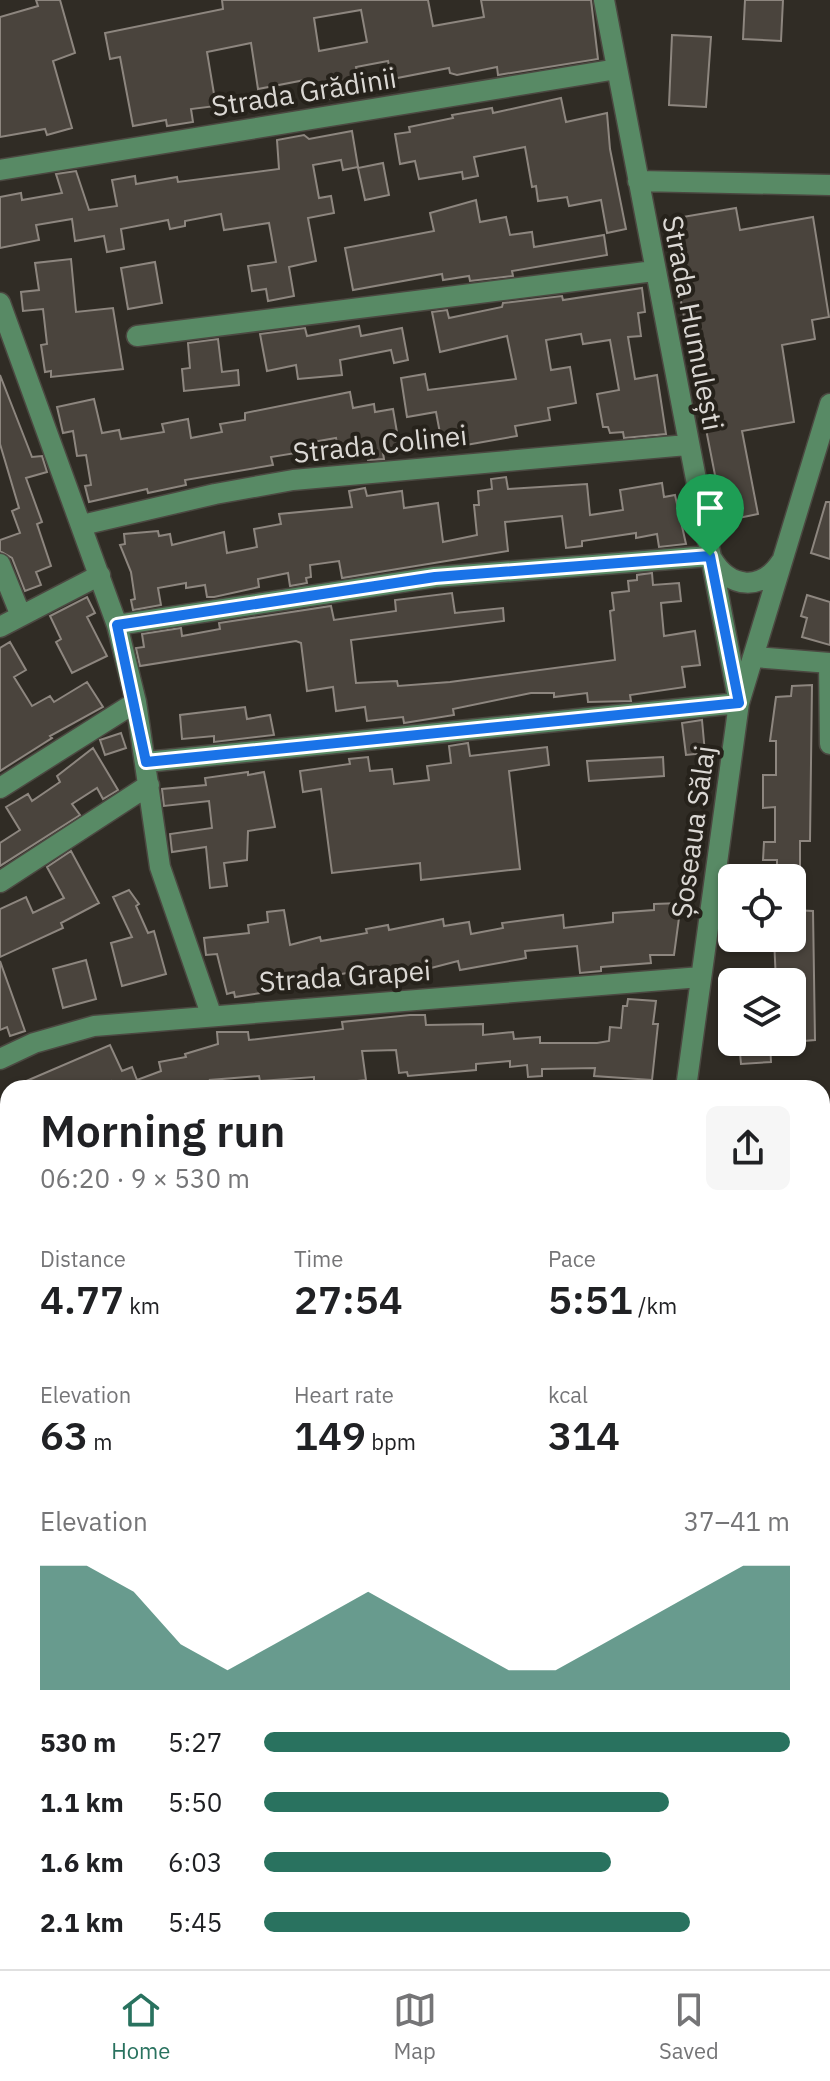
<!DOCTYPE html>
<html lang="en">
<head>
<meta charset="utf-8">
<style>
	:root { --surface:#fff; --page:#f6f6f6; --text:#202124; --muted:#757577; --line:#e0e0e0; --accent:#29725f }
	body { margin:0; font-family:"IBM Plex Sans",sans-serif; background:var(--page); color:var(--text); height:100vh; display:flex; flex-direction:column; font-size:30px; white-space:nowrap }
	* { box-sizing:border-box; margin:0 }
	p { font-size:26px; color:var(--muted) }
	.icon { flex:none; width:44px; height:44px; fill:none; stroke:currentColor; stroke-width:2; stroke-linecap:round; stroke-linejoin:round }
	.map { position:relative; flex:1; overflow:hidden }
	.side { position:absolute; left:0px; top:1080px; width:830px; height:890px; display:flex; flex-direction:column; background:var(--surface); border-radius:24px 24px 0 0; box-shadow:0 2px 6px #0004 }
	.side>* { flex:none }
	.fabs { position:absolute; left:718px; top:864px; display:grid; gap:16px }
	.fabs a { display:grid; place-items:center; width:88px; height:88px; border-radius:12px; background:var(--surface); box-shadow:0 2px 6px #0004; font-size:40px }
	.pin { position:absolute; display:grid; place-items:center; width:68px; height:68px; color:#fff; margin:-82px -34px; border-radius:50% 50% 50% 0; rotate:-45deg; box-shadow:0 0 8px #0007 }
	.pin .icon { rotate:45deg }
	.round { display:grid; place-items:center; flex:none; width:84px; height:84px; border-radius:12px; background:var(--page) }
	.summary { display:flex; align-items:center; justify-content:space-between; height:136px; padding:0 40px }
	h1 { font-size:44px; font-weight:600; line-height:60px }
	.metrics { display:grid; grid-template-columns:repeat(3,1fr); gap:12px; height:136px; padding:8px 40px }
	.metrics div { display:grid; align-content:center }
	.metrics b { font-size:40px; font-weight:600 }
	.metrics small { font-size:22px; font-weight:400 }
	.metrics p { font-size:22px }
	.chart { height:224px; padding:16px 40px }
	.chart p { display:flex; justify-content:space-between }
	.chart svg { width:100%; height:144px; margin-top:8px; fill:var(--accent); opacity:.7 }
	ul { padding:0 40px; list-style:none; font-size:26px }
	li { display:grid; grid-template-columns:128px 96px 1fr; align-items:center; height:60px }
	li i { height:20px; border-radius:10px; background:var(--accent) }
	.menu { display:flex; justify-content:space-around; align-items:center; height:112px; border-top:2px solid var(--line); background:var(--surface); font-size:22px; color:var(--muted) }
	.menu a { display:grid; justify-items:center; gap:4px }
	.menu .on { color:var(--accent) }
	.map>svg:first-child { display:block }
	.building { fill:#4a443d; stroke:#8d867f; stroke-width:2; fill-rule:evenodd }
	.lines { fill:none; stroke-linecap:round; stroke-linejoin:round }
	.minor-casing { stroke:#4b4841; stroke-width:23 }
	.minor { stroke:#588a65; stroke-width:20 }
	.route-casing { stroke:#fff; stroke-width:16 }
	.route { stroke:#1a73e8; stroke-width:10 }
	.labels { text-anchor:middle; stroke-width:8; stroke-linejoin:round; paint-order:stroke }
	.street-label { font-size:28px; fill:#dbd8d4; stroke:#26221b }
</style>
</head>
<body>
<div class="map">
<svg width="830" height="1969" viewBox="0 0 830 1969">
	<rect width="100%" height="100%" fill="#302c25"/>
	<path class="building" d="M36,0H60L75,53L53,61L72,128L47,135L45,129L0,137V17L38,6Z
		M222,0H428L433,26L484,17L481,0H591L598,59L498,75L497,67L457,75L450,73L449,68L392,79L388,61L356,67L361,93L314,101L310,79L258,89L251,43L207,52L216,106L191,109L193,122L167,126L166,120L133,126L120,57L110,59L105,33L223,9ZM361,10L367,42L319,51L314,18Z
		M745,0H783L781,41L743,39Z
		M672,35L711,37L706,107L669,105Z
		M561,98L566,122L607,113L610,149L626,229L607,233L601,200L569,206L567,197L538,201L536,186L532,187L525,147L474,157L478,176L463,179L462,172L419,179L415,161L400,164L395,134L410,132L409,127L453,118L452,115L492,108L493,113Z
		M352,131L358,167L343,170L341,160L313,165L319,198L331,196L334,213L308,218L316,261L289,267L294,296L268,301L266,289L252,291L248,266L276,262L269,223L224,230L221,214L185,221V226L170,229L168,220L121,229L124,249L107,252L104,236L75,241L72,219L36,225L39,240L0,248V197L21,193L22,200L62,193L56,174L76,171L89,210L117,206L112,180L135,176L136,184L177,177L178,182L279,169L277,140L304,135L309,139Z
		M383,163L389,195L365,200L358,168Z
		M476,200L480,222L506,217L510,235L532,232L534,247L604,235L607,255L512,271L513,276L470,281L469,276L443,280L442,274L353,290L345,248L434,231L430,213Z
		M736,208L740,230L813,217L829,317L812,320L815,339L782,345L794,422L742,431L758,514L724,521L665,220Z
		M71,259L76,312L113,308L123,369L51,377V371L45,372L41,345L47,344L43,309L23,311L21,292L39,290L35,263Z
		M155,262L162,303L128,309L121,268Z
		M642,288L645,312L638,313L641,336L628,337L635,379L657,375L666,434L624,438L623,432L610,433L608,427H603L597,394L619,390L610,340L583,344L581,334L546,340L551,370L570,367L576,403L548,408L550,420L515,426L517,436L443,449L436,412L407,417L401,378L425,374L428,390L516,379L507,336L440,352L432,312L447,310L449,318L502,307L503,303L562,296L563,300Z
		M359,326L361,336L402,328L408,360L394,363L391,350L340,360L342,375L298,379L296,365L267,371L260,334L305,328L307,336Z
		M218,339L222,372L238,370L239,385L184,391L182,369L190,368L188,343Z
		M0,375L32,457L42,456L47,472L26,478L42,522L37,524L51,566L36,572L41,585L25,591L12,558L0,551V540L20,533L12,511L19,508L0,444Z
		M350,392L353,408L374,404L375,412L393,409L400,450L383,453L384,459L368,460L366,450L339,455L336,438L301,444L302,452L271,457L273,465L185,480L186,485L148,493L147,489L89,502L85,486L91,485L86,455L77,456L73,431L63,433L57,407L94,399L102,433L119,430L121,439L164,432L162,424L188,419L191,438L222,432L220,424L245,420V413Z
		M506,477L508,489L587,484L590,515L623,510L620,490L662,483L664,497L675,495L686,544L659,547L657,534L636,538V533L582,541V546L566,548L562,516L505,522L508,551L342,578L339,561L310,565L311,577L306,578L307,583L290,586L288,573L258,579L259,587L214,597H207L205,585L186,588V583L158,588L161,605L133,610L131,600L135,599L131,572L120,545L125,544L124,534L158,531L159,536L170,534L172,545L224,532L227,553L257,547L254,529L281,524L279,514L352,507L349,491L365,488L367,496L402,491L404,508L438,503L443,542L477,535L474,505H479L478,491L492,489L491,479Z
		M826,502H830V559L811,553Z
		M652,573L653,585L679,583L681,601L661,603L664,636L695,631L700,665L682,667L685,687L630,695L631,701L588,702L587,693L554,697V693H531L453,709L454,715L404,723L403,717L367,721L365,707L336,711L333,687L307,691L301,643L296,641L140,666L136,648L144,647L142,634L181,628L182,636L220,629L219,623L331,606L334,620L396,611L395,600L452,593L455,613L503,608L504,621L351,640L356,683L397,681L398,686L450,682L615,660L610,611L614,610L612,593L629,591L628,581L637,580V575Z
		M807,595L830,602V645L802,637L807,618L801,616Z
		M87,597L95,613L87,617L107,656L72,673L56,642L61,639L50,616Z
		M10,642L26,670L14,677L32,706L50,696L54,702L87,682L103,707L50,736L52,738L0,771V648Z
		M812,685L810,841H800V874H777V860H763L764,842H775V807L763,808V775H776V741H770L776,697L791,696L792,686Z
		M245,707L247,719L270,715L274,735L214,742V736L182,739L180,715Z
		M702,720L705,753L686,755L682,723Z
		M121,733L126,748L105,755L100,740Z
		M468,743L470,756L547,747L549,765L509,771L520,869L421,880L420,863L332,873L321,789L303,792L300,771L350,764L349,759L368,757L370,771L392,769L394,784L429,780L427,766L451,763L449,746Z
		M93,748L118,790L103,799L97,788L72,804L80,815L0,866V843L20,830L6,807L28,794L32,801L60,782L57,776Z
		M663,757L664,776L589,781L587,761Z
		M248,772V775L264,772L275,827L248,831L247,860L224,863L227,886L210,888L206,847L172,852L170,834L212,828L209,801L164,806L162,789L206,785L205,778Z
		M71,851L99,903L61,923L63,928L0,957V909L26,897L33,913L64,898L47,867Z
		M129,890L139,904L136,906L148,933L154,931L166,974L122,986L111,943L132,937L113,897Z
		M681,903L674,955H650L651,963L601,967V971L580,973L577,946L525,951L526,958L521,959L460,970L458,961L404,975L402,968L360,977L358,971L320,978L299,987L235,997L234,992L227,994L217,954L206,955L204,938L249,933L248,925L268,922L267,912L284,910L290,945L320,937L321,941L367,933L366,929L388,925L389,930L443,919L444,926L469,922L471,934L503,928L502,923L563,915L564,928L613,922V913L654,910V904Z
		M792,910L813,911L815,1040L792,1042V982H776L774,938H792Z
		M86,960L96,999L63,1008L53,969Z
		M0,961L25,1031L10,1036L7,1027L0,1030Z
		M628,999L656,1001L653,1024H658L652,1080L594,1076L595,1068L542,1069V1076L528,1077L527,1065L510,1067V1061L476,1064V1070L408,1076L407,1072L399,1073L396,1050L362,1051L366,1080L348,1082L314,1084V1077L260,1081L259,1076L210,1080L213,1088H114L111,1081L95,1088H10L110,1045L122,1071L132,1067L137,1080L161,1071L159,1062L186,1057L185,1054L218,1044L217,1032H248L249,1040L343,1029L342,1022L410,1015H425L426,1025L483,1024V1035L513,1032L514,1039L540,1037V1043H597L609,1041L610,1027L621,1028L623,1006H627Z
		M739,1042H770L771,1062L741,1064Z"/>
	<g class="lines">
		<defs>
			<path id="minor" d="M604,0L739,703
				M0,170L617,69
				M638,181L830,185
				M0,303L117,625L136,702L160,867L211,1014
				M137,336L654,271
				M82,525L215,494L293,480L687,445
				M712,559C730,589 762,591 781,562
				M0,564L21,616
				M117,625L435,577L710,556
				M0,627L100,575
				M754,657L830,663
				M829,663L830,744
				M146,762L739,703
				M0,788L136,702
				M0,882L149,785
				M0,1059L34,1043L94,1026L701,977
				M686,1088L739,703L830,404
				M0,1206L8,1201
				M0,1297L8,1293
				M822,1379L830,1382
				M0,1439L8,1437
				M0,1581H8
				M822,1613L830,1618
				M0,1795L8,1797
				M822,1814L830,1819
				M0,1912L8,1914
				M186,1962L212,1969
				M474,1969L475,1962
				M707,1969L708,1962"/>
		</defs>
		<use href="#minor" class="minor-casing"/>
		<use href="#minor" class="minor"/>
	</g>
	<g class="lines">
		<defs>
			<path id="route" d="M710,556L739,703L146,762L117,625L435,577Z"/>
		</defs>
		<use href="#route" class="route-casing"/>
		<use href="#route" class="route"/>
	</g>
	<g class="labels">
		<g class="street-label">
			<text transform="translate(304 92) rotate(-9)" y="10">Strada Grădinii</text>
			<text transform="translate(693 323) rotate(79)" y="10">Strada Humulești</text>
			<text transform="translate(380 444) rotate(-6)" y="10">Strada Colinei</text>
			<text transform="translate(693 832) rotate(-82)" y="10">Șoseaua Sălaj</text>
			<text transform="translate(345 976) rotate(-4)" y="10">Strada Grapei</text>
		</g>
	</g>
</svg>
<div class="fabs">
<a><svg class="icon" aria-label="locate" viewBox="0 0 24 24"><circle cx="12" cy="12" r="6"/><path d="M12 2v4M12 18v4M2 12h4M18 12h4"/></svg></a>
<a><svg class="icon" aria-label="layers" viewBox="0 0 24 24"><path d="M12 4l9 5-9 5-9-5zM3 14l9 5 9-5"/></svg></a>
</div>
<div class="pin" style="left:710px;top:556px;background:#1e9e55"><svg class="icon" aria-label="arrive" viewBox="0 0 24 24"><path d="M6 21V4h12l-3 4 3 4H6"/></svg></div>
<section class="side">
<div class="summary"><div><h1>Morning run</h1><p>06:20 · 9 × 530 m</p></div><a class="round"><svg class="icon" aria-label="share" viewBox="0 0 24 24"><path d="M12 15V3M7 8l5-5 5 5M5 13v7h14v-7"/></svg></a></div>
<div class="metrics">
<div><p>Distance</p><b>4.77<small> km</small></b></div>
<div><p>Time</p><b>27:54</b></div>
<div><p>Pace</p><b>5:51<small> /km</small></b></div>
</div>
<div class="metrics">
<div><p>Elevation</p><b>63<small> m</small></b></div>
<div><p>Heart rate</p><b>149<small> bpm</small></b></div>
<div><p>kcal</p><b>314</b></div>
</div>
<div class="chart"><p><span>Elevation</span>37–41 m</p>
<svg viewBox="0 0 160 44" preserveAspectRatio="none"><path d="M0 44V6L10 6L20 14L30 30L40 38L50 30L60 22L70 14L80 22L90 30L100 38L110 38L120 30L130 22L140 14L150 6L160 6V44z"/></svg>
</div>
<ul>
<li><b>530 m</b>5:27<i style="width:100%"></i></li>
<li><b>1.1 km</b>5:50<i style="width:77%"></i></li>
<li><b>1.6 km</b>6:03<i style="width:66%"></i></li>
<li><b>2.1 km</b>5:45<i style="width:81%"></i></li>
</ul>
</section>
</div>
<nav class="menu">
<a class="on"><svg class="icon" aria-label="home" viewBox="0 0 24 24"><path d="M3 11l9-7 9 7M6 9v11h12V9"/></svg>Home</a>
<a><svg class="icon" aria-label="map" viewBox="0 0 24 24"><path d="M3 6l6-2 6 2 6-2v14l-6 2-6-2-6 2zM9 4v14M15 6v14"/></svg>Map</a>
<a><svg class="icon" aria-label="saved" viewBox="0 0 24 24"><path d="M7 4h10v16l-5-4-5 4z"/></svg>Saved</a>
</nav>
</body>
</html>
